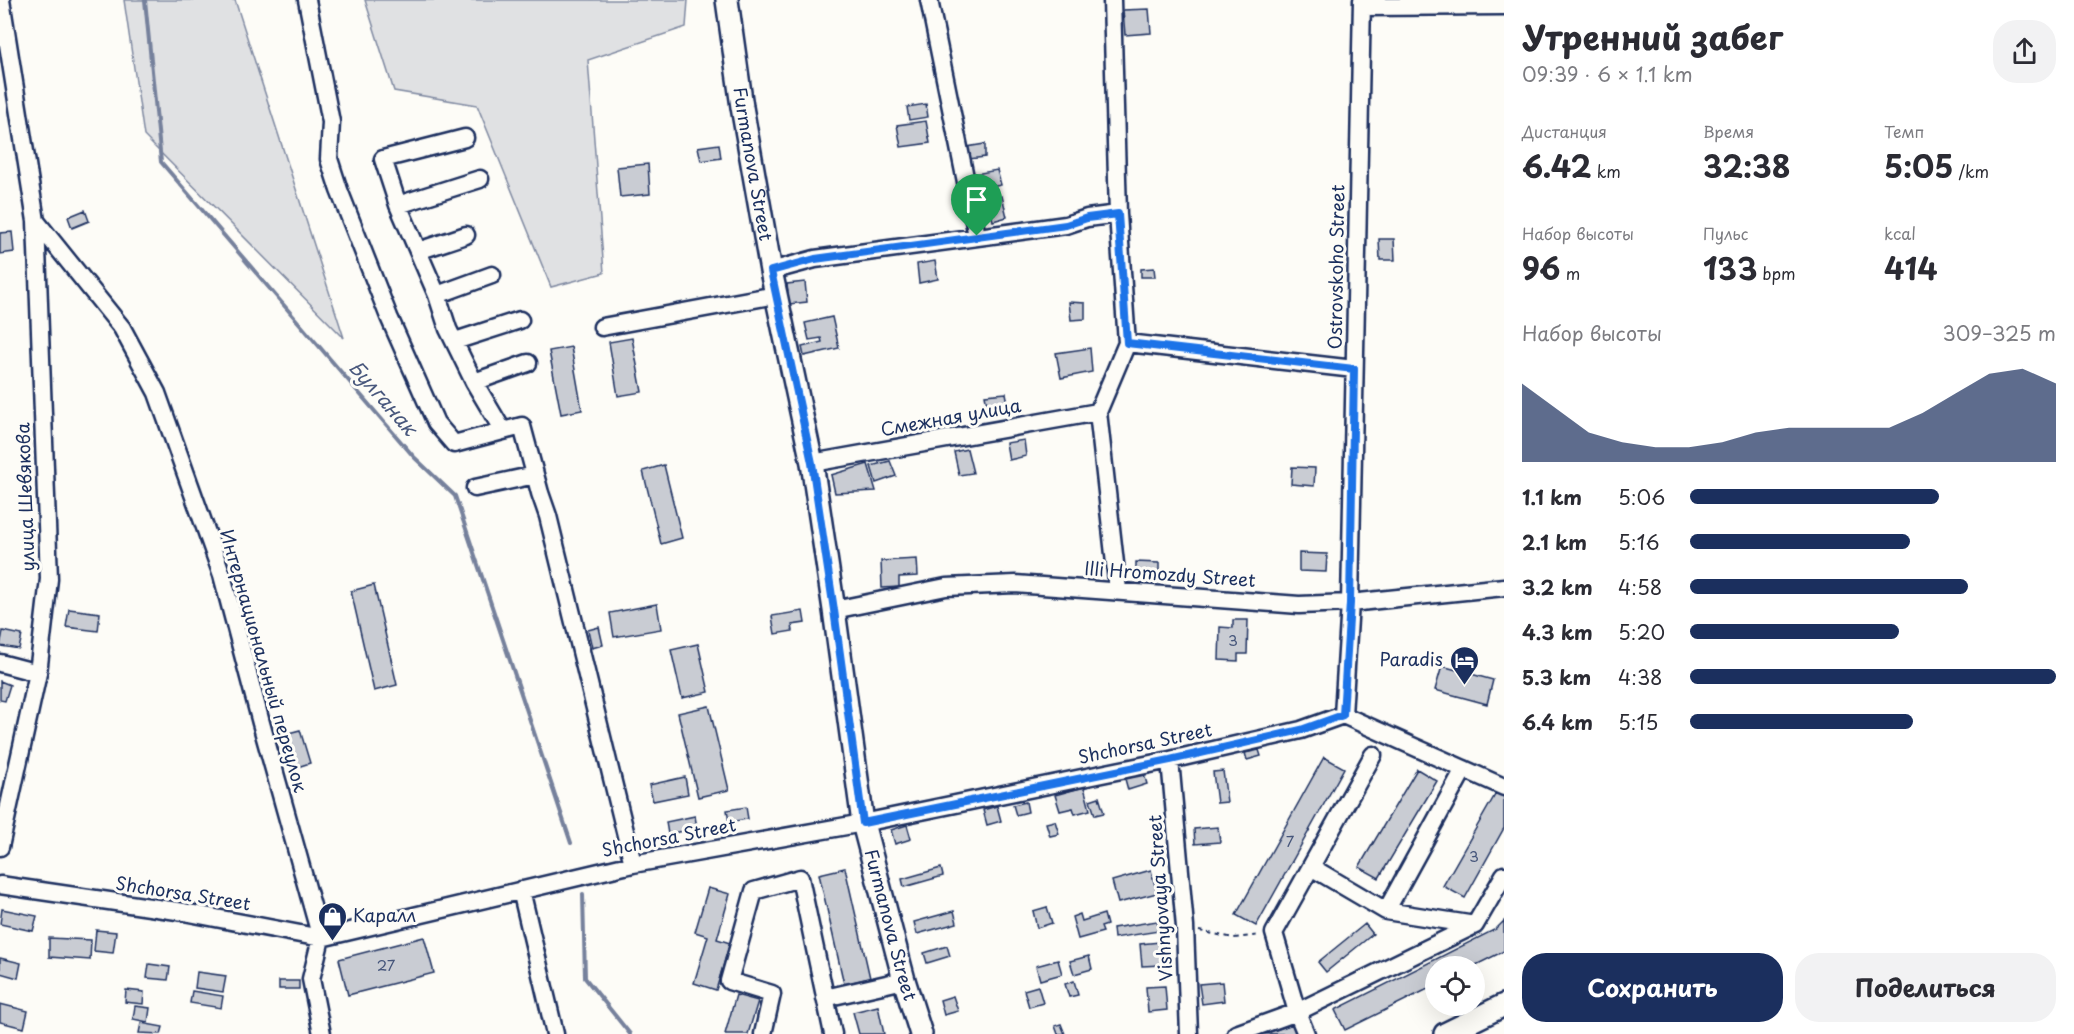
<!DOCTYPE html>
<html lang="ru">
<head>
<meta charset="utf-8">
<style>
	:root { --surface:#fff; --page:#f2f2f3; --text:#2b2b33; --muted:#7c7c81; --accent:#1b2f5e }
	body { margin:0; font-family:"Playpen Sans",sans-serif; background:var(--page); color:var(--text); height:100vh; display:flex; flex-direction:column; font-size:22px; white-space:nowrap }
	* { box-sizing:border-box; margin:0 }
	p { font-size:20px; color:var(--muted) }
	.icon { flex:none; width:33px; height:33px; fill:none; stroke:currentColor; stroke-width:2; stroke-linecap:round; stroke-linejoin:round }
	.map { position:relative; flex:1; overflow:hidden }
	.side { display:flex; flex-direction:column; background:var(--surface); width:570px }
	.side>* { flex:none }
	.fabs { position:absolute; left:1425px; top:956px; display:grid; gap:12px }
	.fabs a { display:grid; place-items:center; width:60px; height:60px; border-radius:50%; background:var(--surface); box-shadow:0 6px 24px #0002; font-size:30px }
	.pin { position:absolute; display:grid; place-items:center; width:51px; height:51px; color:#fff; margin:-62px -26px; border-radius:50% 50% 50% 0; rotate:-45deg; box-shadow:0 0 6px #0007 }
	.pin .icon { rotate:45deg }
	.round { display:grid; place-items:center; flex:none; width:63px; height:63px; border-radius:24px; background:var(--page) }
	.overview { display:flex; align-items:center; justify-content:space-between; height:102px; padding:0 18px }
	h1 { font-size:33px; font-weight:700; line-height:45px }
	.stats { display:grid; grid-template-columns:repeat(3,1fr); gap:9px; height:102px; padding:6px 18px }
	.stats div { display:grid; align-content:center }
	.stats b { font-size:30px; font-weight:700 }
	.stats small { font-size:16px; font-weight:400 }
	.stats p { font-size:16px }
	.chart { height:168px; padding:12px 18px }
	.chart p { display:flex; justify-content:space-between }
	.chart svg { width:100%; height:108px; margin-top:6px; fill:var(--accent); opacity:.7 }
	.primary-button { display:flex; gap:12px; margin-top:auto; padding:12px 18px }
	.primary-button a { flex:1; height:69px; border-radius:24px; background:var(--accent); color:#fff; font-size:24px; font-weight:700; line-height:69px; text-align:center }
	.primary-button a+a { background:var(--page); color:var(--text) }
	ul { padding:0 18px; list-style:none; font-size:20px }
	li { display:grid; grid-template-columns:96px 72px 1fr; align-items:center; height:45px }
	li i { height:15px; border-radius:8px; background:var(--accent) }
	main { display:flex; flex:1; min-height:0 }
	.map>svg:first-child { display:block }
	.green { fill:#e0e1e3; stroke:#7e88a0; stroke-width:1.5 }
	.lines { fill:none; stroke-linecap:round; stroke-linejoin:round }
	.stream { stroke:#76819c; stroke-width:4 }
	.building { fill:#c9ccd3; stroke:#1b2f5e; stroke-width:1.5 }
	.minor-casing { stroke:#1b2f5e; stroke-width:21 }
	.major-casing { stroke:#1b2f5e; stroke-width:26 }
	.path { stroke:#1b2f5e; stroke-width:2; stroke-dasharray:4.5 4.5; stroke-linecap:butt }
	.minor { stroke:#fdfcf7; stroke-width:16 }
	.major { stroke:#fdfcf7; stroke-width:21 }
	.route-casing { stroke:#fff; stroke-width:12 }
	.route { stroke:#1a73e8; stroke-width:8 }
	.labels { text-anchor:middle; stroke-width:6; stroke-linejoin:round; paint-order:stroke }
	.number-label { font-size:15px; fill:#46567b }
	.street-label { font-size:18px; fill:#1b2f5e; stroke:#fdfcf7 }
	.poi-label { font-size:18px; fill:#1b2f5e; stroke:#fdfcf7; text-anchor:end }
	.water-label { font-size:20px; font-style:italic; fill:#49587d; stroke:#fdfcf7 }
</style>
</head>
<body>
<main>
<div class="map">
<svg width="1504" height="1034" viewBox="0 0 1504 1034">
	<rect width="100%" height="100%" fill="#fdfcf7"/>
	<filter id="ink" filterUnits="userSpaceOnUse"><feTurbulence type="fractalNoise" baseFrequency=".0167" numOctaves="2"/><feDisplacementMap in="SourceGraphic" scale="12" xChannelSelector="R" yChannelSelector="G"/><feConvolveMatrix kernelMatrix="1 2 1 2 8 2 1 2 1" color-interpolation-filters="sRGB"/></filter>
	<g filter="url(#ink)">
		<path class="green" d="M124,0H235L344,338L144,136Z
			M365,0H688L686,27L588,60L604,273L551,287L477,105L394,91Z"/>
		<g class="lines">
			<path class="stream" d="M145,0L161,162L414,457L455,496L571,843
				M583,894L585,978L630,1034"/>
		</g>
		<path class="building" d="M1149,9L1151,33L1125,35L1123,10Z
			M926,104L928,117L909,120L907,107Z
			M926,121L930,143L901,147L897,125Z
			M719,144L721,158L701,161L698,147Z
			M985,144V157L969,159L966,147Z
			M648,164L650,194L620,197L617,167Z
			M997,170L1001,185L971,191L969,175Z
			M1002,196L1007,217L993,221L988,200Z
			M85,210L89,221L72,228L68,217Z
			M12,232L14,252L0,254V233Z
			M1379,239H1394L1395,260H1380Z
			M935,261L938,279L919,283L917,264Z
			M1154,268L1155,277H1141V269Z
			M805,282L807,302L789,304L787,284Z
			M1069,302L1085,303V319L1071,320Z
			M832,317L839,348L804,356L802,347L822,342L821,338L809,340L805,323Z
			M632,338L642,392L618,396L609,342Z
			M571,347L582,410L561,414L549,351Z
			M1090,348L1092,372L1061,378L1056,353Z
			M1006,393L1009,408L989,414L985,395Z
			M1024,440L1026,456L1009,460L1006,443Z
			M967,449L973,473L959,475L954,452Z
			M890,461L896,476L876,483L871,466Z
			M868,464L876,491L835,493L831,475Z
			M664,465L682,538L661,544L643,471Z
			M1292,467L1315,468L1314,486L1291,484Z
			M1299,553L1327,554L1326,572L1299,571Z
			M917,559L918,576L899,577V587L882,588L881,561Z
			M1136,562L1159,563V578H1136Z
			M374,585L397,685L374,691L351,591Z
			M657,604L661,629L614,637L610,613Z
			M69,609L100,613L98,631L66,627Z
			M803,611L805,623L792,625L793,631L775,634L772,616Z
			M1233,620H1248L1247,654H1238V661L1219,660L1220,627L1233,628Z
			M599,627L603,645L592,648L588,630Z
			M3,631L22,635L19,649L0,646Z
			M698,644L709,692L682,698L671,650Z
			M1442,666L1493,680L1487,704L1435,690Z
			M0,681L10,685L5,701L0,700Z
			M709,706L729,790L698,797L678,713Z
			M300,730L310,763L291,769L281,735Z
			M1259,750L1261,756L1247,760L1245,753Z
			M1324,757L1344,768L1256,926L1236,915Z
			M1417,769L1437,781L1379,878L1359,867Z
			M1223,771L1227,802L1217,803L1213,772Z
			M1144,774L1147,784L1128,790L1125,779Z
			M685,777L688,794L653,801L649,785Z
			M1084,787L1090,810L1075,814L1073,808L1060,811L1055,795Z
			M1499,788L1504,791V828L1465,898L1443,886Z
			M1099,797L1104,813L1095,815L1090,800Z
			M1026,802L1028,812L1016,815L1013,805Z
			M997,806L1001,821L987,825L983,810Z
			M746,807L748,819L729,822L727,810Z
			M695,816L697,828L668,834L666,822Z
			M1055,821L1059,834L1050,836L1046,823Z
			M907,825L911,839L895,844L891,830Z
			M1218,827L1220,842L1195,844L1194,829Z
			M845,868L870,978L844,984L819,874Z
			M941,868L943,876L904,887L902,879Z
			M1151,870L1157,893L1118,903L1112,881Z
			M708,888L730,894L717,939L730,943L716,990L694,983L708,936L695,932Z
			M1047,907L1052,923L1037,928L1033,911Z
			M2,909L37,916L33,931L0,924Z
			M954,911L957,923L917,934L914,922Z
			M1080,914L1082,921L1104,914L1107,925L1101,927L1103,932L1078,939L1072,917Z
			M1157,921L1159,931L1114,938L1113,928Z
			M1504,921V951L1474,966H1436V985L1345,1030L1335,1010L1496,929Z
			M1365,924L1373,934L1326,972L1318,962Z
			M96,930L116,932L113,953L94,951Z
			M424,937L434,973L348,995L339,959Z
			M49,938L91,940L90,960L49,957Z
			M1160,942L1162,965L1142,966L1140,944Z
			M947,946L950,956L927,963L924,953Z
			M1089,956L1092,969L1074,974L1070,961Z
			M0,958L21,963L18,978L0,973Z
			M1058,960L1062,974L1040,980L1036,966Z
			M149,964L170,967L168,980L147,978Z
			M197,972L226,976L223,992L195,988Z
			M279,981H299V989H279Z
			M1074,981L1078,995L1069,997L1065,984Z
			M1222,982L1224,1001L1202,1004L1199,984Z
			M1038,986L1043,1003L1029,1007L1024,990Z
			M1165,986L1167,1010L1148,1012L1146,987Z
			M126,990L144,992L143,1004L125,1002Z
			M192,991L223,996L221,1008L190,1003Z
			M736,995L758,1001L748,1034H725Z
			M953,996L958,1011L944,1015L940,1000Z
			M0,1004L28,1011L24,1028L0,1022Z
			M135,1006L150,1008L148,1022L133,1019Z
			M878,1006L884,1034H859L853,1012Z
			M141,1023L163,1027L161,1034L139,1033Z
			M1295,1023L1299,1034H1264Z
			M1061,1024L1065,1034H1058L1055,1026Z"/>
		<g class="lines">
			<defs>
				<path id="minor" d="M307,0L331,122L329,159L339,190L389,317L436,423L454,444L522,426L540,493L548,516L633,864
					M929,0L977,236
					M1112,0L1118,214L1127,343L1098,412L1118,590
					M1362,7L1504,6
					M465,138L383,159L398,205L437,295L448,329L474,382L503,431
					M398,205L480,179
					M36,221L122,328L157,393L222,575L261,723L321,938L311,979L322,1034
					M418,251L466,235
					M771,271L815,259L1066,225L1087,218L1118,214
					M437,295L492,275
					M602,327L776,295
					M455,341L520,320
					M1127,343L1354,369
					M474,382L528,363
					M812,463L1098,412
					M475,488L535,475
					M834,610L946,587L1015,584L1299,605L1350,603L1504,587
					M0,663L38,673
					M1343,715L1350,603L1362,0
					M1343,715L1504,787
					M1373,755L1274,933L1297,1012L1475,925
					M1170,760L1185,927L1189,1034
					M0,847L38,673L49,579L36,221L1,0
					M1311,867L1386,911L1464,769
					M0,885L184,912L321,938L633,864L863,823L1170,760L1301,730L1343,715
					M521,890L555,1034
					M1386,911L1475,925L1504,875
					M825,998L904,980
					M763,1034L772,994L729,981L754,891L800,878L833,1034
					M1236,1034L1297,1012L1306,1034"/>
				<g id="major">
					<path id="s1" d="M727,0L742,107L771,271L812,463L834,610L863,823L904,980L921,1034"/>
					<path d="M1445,1034L1504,1005"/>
				</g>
			</defs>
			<use href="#minor" class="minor-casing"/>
			<use href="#major" class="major-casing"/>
			<path class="path" d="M1199,931L1234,938L1261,935"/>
			<use href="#minor" class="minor"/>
			<use href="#major" class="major"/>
		</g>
	</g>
	<g class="lines" filter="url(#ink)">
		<defs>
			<path id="route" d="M1118,214L1127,343L1354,369L1350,603L1343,715L1301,730L1170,760L863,823L834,610L812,463L771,271L815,259L1066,225L1087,218Z"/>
		</defs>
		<use href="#route" class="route-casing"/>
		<use href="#route" class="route"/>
	</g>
	<defs>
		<symbol id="hotel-pin" viewBox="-11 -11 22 30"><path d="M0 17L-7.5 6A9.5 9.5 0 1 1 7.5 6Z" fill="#1b2f5e" stroke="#fdfcf7"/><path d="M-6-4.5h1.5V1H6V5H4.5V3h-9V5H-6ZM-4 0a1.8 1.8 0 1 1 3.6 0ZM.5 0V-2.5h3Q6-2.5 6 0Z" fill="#fff"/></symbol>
		<symbol id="shop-pin" viewBox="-11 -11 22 30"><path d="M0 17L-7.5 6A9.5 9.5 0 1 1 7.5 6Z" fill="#1b2f5e" stroke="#fdfcf7"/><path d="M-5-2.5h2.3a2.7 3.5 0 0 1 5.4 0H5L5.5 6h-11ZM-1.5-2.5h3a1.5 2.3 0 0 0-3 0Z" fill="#fff"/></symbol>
	</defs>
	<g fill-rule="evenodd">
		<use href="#hotel-pin" x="1448" y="644" width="33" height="45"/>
		<use href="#shop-pin" x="316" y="900" width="33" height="45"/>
	</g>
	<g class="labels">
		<g class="number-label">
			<text x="1233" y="646">3</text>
			<text x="1290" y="847">7</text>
			<text x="1474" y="862">3</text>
			<text x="386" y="971">27</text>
		</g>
		<g class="street-label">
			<text dy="6" stroke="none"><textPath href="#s1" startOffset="166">Furmanova Street</textPath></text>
			<text transform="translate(1337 267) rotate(-89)" y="6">Ostrovskoho Street</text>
			<text transform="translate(951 418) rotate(-10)" y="6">Смежная улица</text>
			<text transform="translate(26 497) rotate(-92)" y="6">улица Шевякова</text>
			<text transform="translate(1170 575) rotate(4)" y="6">Illi Hromozdy Street</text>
			<text transform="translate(263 661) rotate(74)" y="6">Интернациональный переулок</text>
			<text transform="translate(1145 744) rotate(-12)" y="6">Shchorsa Street</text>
			<text transform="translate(669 838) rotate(-11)" y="6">Shchorsa Street</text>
			<text transform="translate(183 894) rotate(9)" y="6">Shchorsa Street</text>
			<text transform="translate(1161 898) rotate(-94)" y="6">Vishnyovaya Street</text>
			<text dy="6" stroke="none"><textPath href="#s1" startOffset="940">Furmanova Street</textPath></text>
		</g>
		<g class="poi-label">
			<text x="1443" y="666">Paradis</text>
			<text x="353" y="922" text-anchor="start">Каралл</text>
		</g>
		<g class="water-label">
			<text transform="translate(383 398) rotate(49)" y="7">Булганак</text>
		</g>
	</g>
</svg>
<div class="fabs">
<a><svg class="icon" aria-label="locate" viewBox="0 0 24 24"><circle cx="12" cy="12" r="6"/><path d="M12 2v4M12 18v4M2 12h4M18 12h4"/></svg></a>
</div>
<div class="pin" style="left:977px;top:236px;background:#1e9e55"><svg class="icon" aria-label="arrive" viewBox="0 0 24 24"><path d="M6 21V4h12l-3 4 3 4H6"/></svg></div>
</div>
<section class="side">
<div class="overview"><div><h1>Утренний забег</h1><p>09:39 · 6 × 1.1 km</p></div><a class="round"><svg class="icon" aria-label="share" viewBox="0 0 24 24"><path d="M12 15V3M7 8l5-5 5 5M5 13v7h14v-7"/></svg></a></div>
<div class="stats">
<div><p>Дистанция</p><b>6.42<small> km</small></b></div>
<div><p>Время</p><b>32:38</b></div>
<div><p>Темп</p><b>5:05<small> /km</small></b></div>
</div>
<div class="stats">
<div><p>Набор высоты</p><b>96<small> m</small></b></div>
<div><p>Пульс</p><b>133<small> bpm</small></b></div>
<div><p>kcal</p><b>414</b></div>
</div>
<div class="chart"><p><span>Набор высоты</span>309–325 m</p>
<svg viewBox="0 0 160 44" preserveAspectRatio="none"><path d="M0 44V12L10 22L20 32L30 36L40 38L50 38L60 36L70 32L80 30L90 30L100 30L110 30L120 24L130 16L140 8L150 6L160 12V44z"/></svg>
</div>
<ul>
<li><b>1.1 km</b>5:06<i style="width:68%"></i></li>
<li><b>2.1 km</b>5:16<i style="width:60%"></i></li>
<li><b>3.2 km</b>4:58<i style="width:76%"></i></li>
<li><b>4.3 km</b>5:20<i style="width:57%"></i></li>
<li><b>5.3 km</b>4:38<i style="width:100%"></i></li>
<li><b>6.4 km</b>5:15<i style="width:61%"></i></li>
</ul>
<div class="primary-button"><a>Сохранить</a><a>Поделиться</a></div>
</section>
</main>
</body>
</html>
